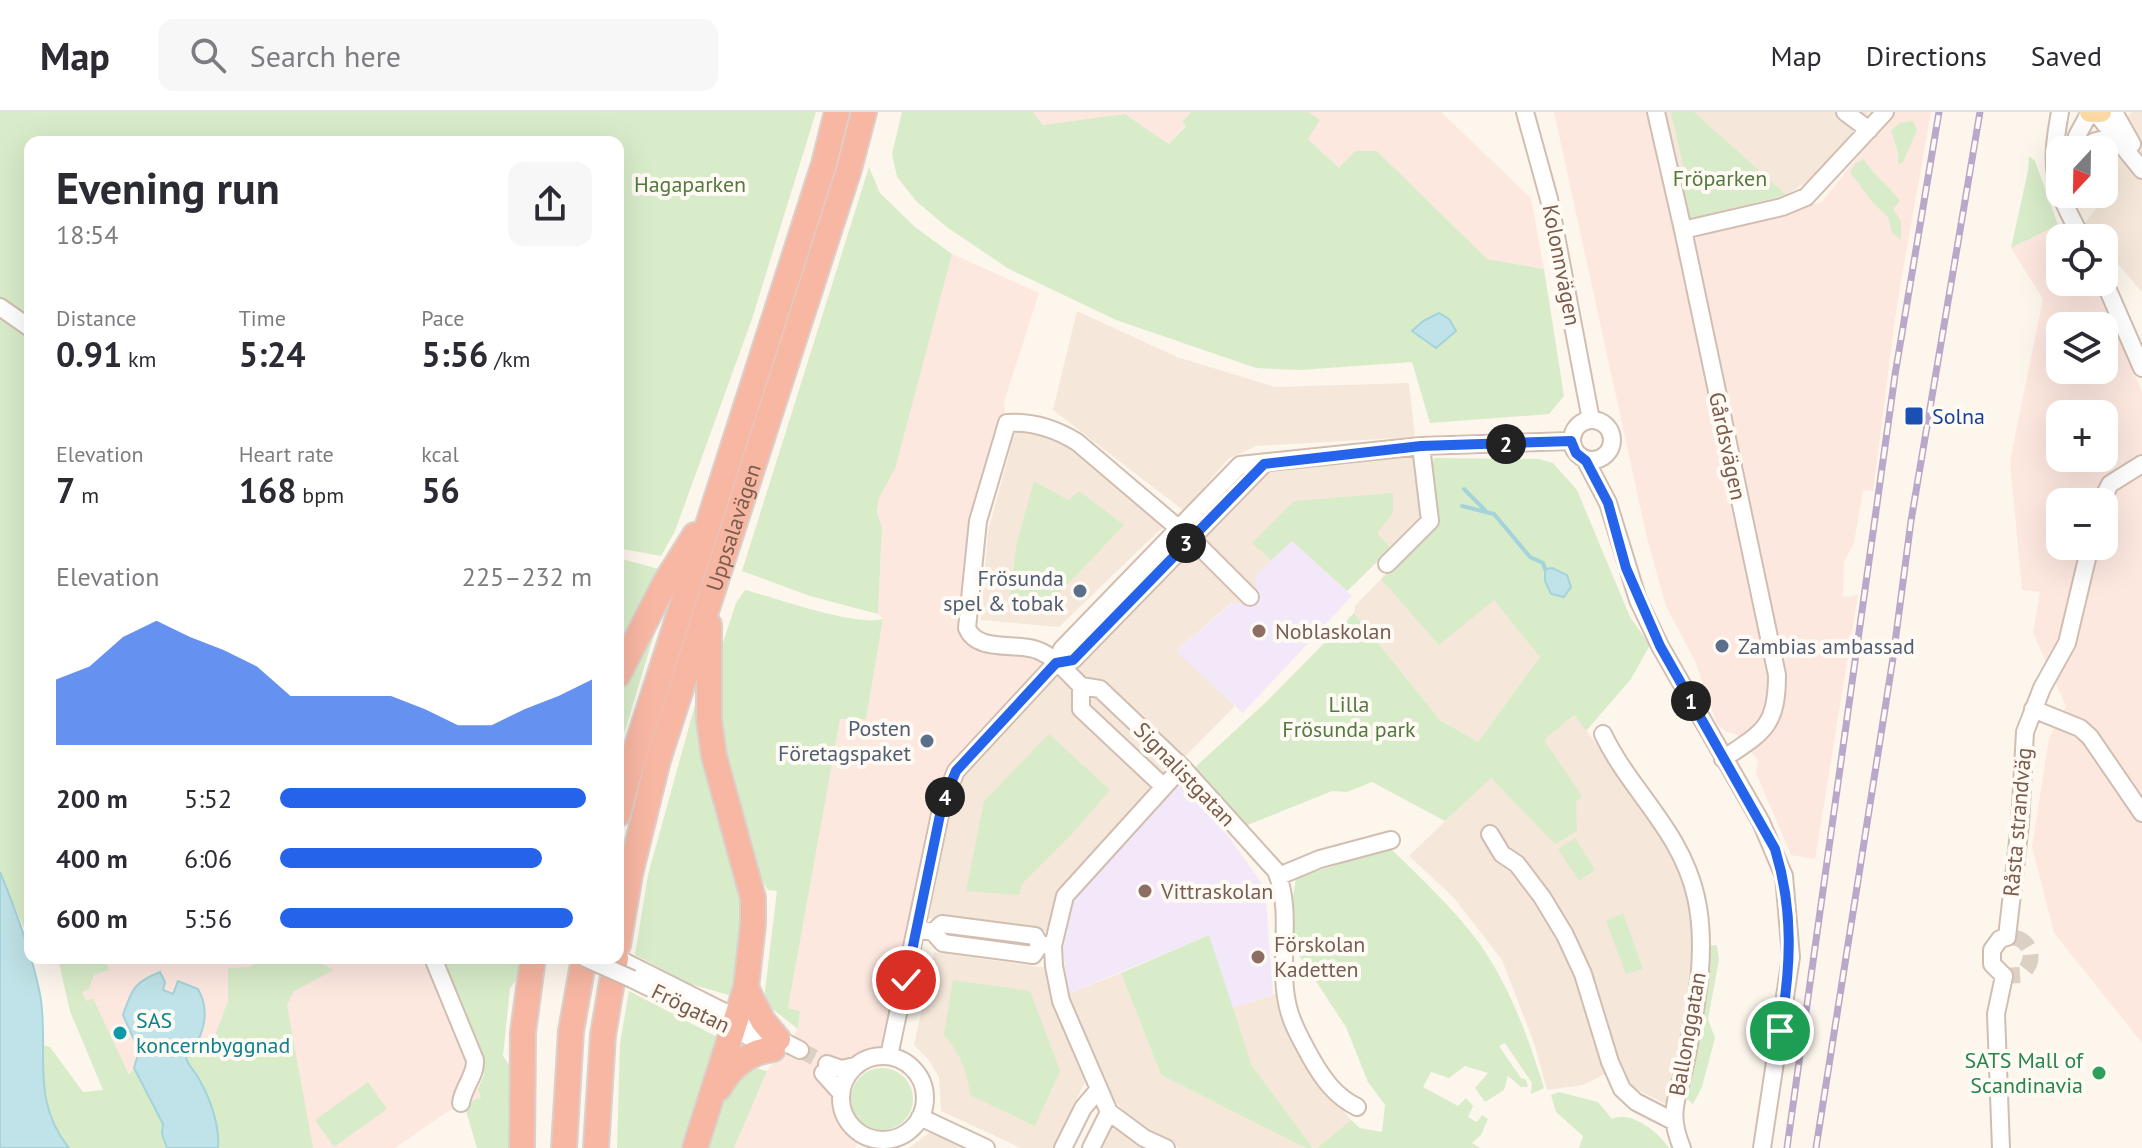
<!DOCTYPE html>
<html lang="en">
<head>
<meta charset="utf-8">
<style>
	:root { --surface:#fff; --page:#f7f7f7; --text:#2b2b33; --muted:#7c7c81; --line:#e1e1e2; --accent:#2563eb }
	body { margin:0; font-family:"PT Sans",sans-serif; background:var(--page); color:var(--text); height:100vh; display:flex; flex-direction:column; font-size:30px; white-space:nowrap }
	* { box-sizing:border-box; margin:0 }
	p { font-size:26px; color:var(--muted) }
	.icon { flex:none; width:44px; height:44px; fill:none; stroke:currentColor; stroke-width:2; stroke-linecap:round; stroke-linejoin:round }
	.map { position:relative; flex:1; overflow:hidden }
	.sheet { position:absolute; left:24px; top:24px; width:600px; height:828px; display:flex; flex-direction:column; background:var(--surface); border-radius:16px; box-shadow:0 8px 32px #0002 }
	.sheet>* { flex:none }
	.needle { width:52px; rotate:202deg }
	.fabs { position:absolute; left:2046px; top:24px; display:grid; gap:16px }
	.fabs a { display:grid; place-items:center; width:72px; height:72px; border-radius:16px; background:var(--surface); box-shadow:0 8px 32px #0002; font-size:40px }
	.pin { position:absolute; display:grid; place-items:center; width:68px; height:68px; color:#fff; margin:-34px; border:4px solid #fff; border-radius:50%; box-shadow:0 2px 8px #0007 }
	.km { position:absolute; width:40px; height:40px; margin:-20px; border-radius:50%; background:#222; color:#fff; font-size:22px; line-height:40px; text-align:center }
	.round { display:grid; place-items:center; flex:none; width:84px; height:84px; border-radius:16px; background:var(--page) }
	.overview { display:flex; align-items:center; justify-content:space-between; height:136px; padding:0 32px }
	h1 { font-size:44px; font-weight:700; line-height:60px }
	.stats { display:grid; grid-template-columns:repeat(3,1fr); gap:12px; height:136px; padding:8px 32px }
	.stats div { display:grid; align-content:center }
	.stats b { font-size:34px; font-weight:700 }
	.stats small { font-size:22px; font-weight:400 }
	.stats p { font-size:22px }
	.chart { height:224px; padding:16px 32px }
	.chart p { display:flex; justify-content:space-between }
	.chart svg { width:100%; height:144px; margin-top:8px; fill:var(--accent); opacity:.7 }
	ul { padding:0 32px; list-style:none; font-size:26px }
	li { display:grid; grid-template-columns:128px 96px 1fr; align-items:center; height:60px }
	li i { height:20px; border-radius:10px; background:var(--accent) }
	header { display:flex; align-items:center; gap:48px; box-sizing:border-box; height:112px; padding:0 40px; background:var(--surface); border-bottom:2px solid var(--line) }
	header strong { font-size:38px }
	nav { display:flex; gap:44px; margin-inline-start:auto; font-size:28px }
	.search { width:560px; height:72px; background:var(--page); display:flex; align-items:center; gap:20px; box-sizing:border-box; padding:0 28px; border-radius:16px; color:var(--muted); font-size:30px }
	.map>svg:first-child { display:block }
	.residential { fill:#f5e8da }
	.commercial { fill:#fde8e0; fill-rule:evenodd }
	.education { fill:#f3e8fa }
	.green { fill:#d8ecc9 }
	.water { fill:#bfe3e8; stroke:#a5d3da; stroke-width:2 }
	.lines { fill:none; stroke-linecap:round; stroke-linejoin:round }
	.stream { stroke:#a5d3da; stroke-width:4 }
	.minor-tunnel { stroke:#dcd0c4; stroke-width:16; stroke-dasharray:16 8; stroke-linecap:butt }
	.minor-casing { stroke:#d1beb0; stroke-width:20 }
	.major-casing { stroke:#dad1cd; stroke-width:24 }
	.highway-casing { stroke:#dad1cd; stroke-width:28 }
	.minor { stroke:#fff; stroke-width:16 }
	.major { stroke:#fbd9a5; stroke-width:20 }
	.highway { stroke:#f7b7a3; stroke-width:24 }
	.rail-casing { stroke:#b9a8c9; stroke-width:7 }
	.rail { stroke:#fffaf3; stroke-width:4; stroke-dasharray:12; stroke-linecap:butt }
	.minor-bridge-casing { stroke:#d1beb0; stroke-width:20; stroke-linecap:butt }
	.minor-bridge { stroke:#fff; stroke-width:16 }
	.route-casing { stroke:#fff; stroke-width:16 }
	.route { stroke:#2563eb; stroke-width:10 }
	.transit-dot { fill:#1a4fb4; stroke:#fffaf3; stroke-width:3 }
	.service-dot { fill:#5c6f8a; stroke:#fffaf3; stroke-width:3 }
	.education-dot { fill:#8d6e63; stroke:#fffaf3; stroke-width:3 }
	.culture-dot { fill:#0f9aa8; stroke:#fffaf3; stroke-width:3 }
	.leisure-dot { fill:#2e9e5b; stroke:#fffaf3; stroke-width:3 }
	.labels { text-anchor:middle; stroke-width:8; stroke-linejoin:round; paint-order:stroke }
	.park-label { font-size:22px; fill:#537a41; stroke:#fffaf3 }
	.street-label { font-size:22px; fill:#7a5c4d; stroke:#fffaf3 }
	.transit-label { font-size:22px; fill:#164399; stroke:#fffaf3; text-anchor:start }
	.service-label { font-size:22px; fill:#4e5e75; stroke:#fffaf3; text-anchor:end }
	.education-label { font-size:22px; fill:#785e54; stroke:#fffaf3; text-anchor:start }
	.culture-label { font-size:22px; fill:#0d838f; stroke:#fffaf3; text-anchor:start }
	.leisure-label { font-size:22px; fill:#27864d; stroke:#fffaf3; text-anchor:end }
</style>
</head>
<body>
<header>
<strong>Map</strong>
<div class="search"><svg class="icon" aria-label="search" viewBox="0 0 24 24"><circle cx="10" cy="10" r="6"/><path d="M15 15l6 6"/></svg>Search here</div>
<nav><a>Map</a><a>Directions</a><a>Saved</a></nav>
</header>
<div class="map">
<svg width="2142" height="1036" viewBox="0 0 2142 1036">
	<rect width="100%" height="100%" fill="#fdf6ec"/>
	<path class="residential" d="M1664,0H1869L1820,58L1808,69L1786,83L1688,107Z
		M2132,0H2142V180L2104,136V126H2096L2084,112L2104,86L2119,13Z
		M1077,199L1177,245L1275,275L1409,271L1415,325L1256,334L1228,347L1184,399L1053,298Z
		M1021,315L1070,334L1166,412L1059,515L981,508L988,419L1015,320Z
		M1414,343L1422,414L1413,416L1347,479L1292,429L1258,477L1259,485L1255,493L1231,491L1177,538L1235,594L1150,680L1057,781L1049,820L925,806L950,696L964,663L1241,364L1260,355Z
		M1430,421L1494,488L1541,545L1478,630L1440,608L1354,501L1355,494L1381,467Z
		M1574,603L1638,685L1666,728L1690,778L1693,826L1690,880L1668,993L1605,962L1583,973L1547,978L1534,931L1502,848L1454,786L1409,744L1491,665Z
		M934,840L1048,856L1088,964L1052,1036H1021L941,999L939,965L928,947L914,933Z
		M1121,861L1161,963L1306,1036H1179L1145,1021L1112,986L1068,882Z
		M1282,880L1313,959L1351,1008L1317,1036H1313L1252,955L1232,896Z
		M1111,1015L1157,1036H1101Z
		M930,1020L966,1036H909Z"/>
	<path class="commercial" d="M1033,0H1191L1182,10L1186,13L1169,32L1125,2L1043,14Z
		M1309,0H1441L1531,86L1544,157L1487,147L1377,39L1339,56L1308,27L1320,8Z
		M1554,0H1647L1690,120L1822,90L1893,0H1931L1897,192L1873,379L1863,378L1854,431L1844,450L1843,485L1858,483L1815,747L1791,743L1756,661L1758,648L1736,622L1727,620L1717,612L1695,549L1666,494L1647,426Z
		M2058,113L2071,119L2074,126H2060V170H2094L2142,280V931L2054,821L2032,735L2049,626L2066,594L2033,521L2040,480L2022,478L2010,349L2043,187L2011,136ZM2060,214H2104V258H2060ZM2060,302H2104V346H2060ZM2060,390H2104V434H2060Z
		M952,142L1039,181L1004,290L1006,310L977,409L970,525L1036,539L1055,552L955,658L888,943L869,945L854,953L843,968L840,992L845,1007L861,1023L855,1036H734L767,959L798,917L800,899L788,896L840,606L866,607L883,507L878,502L882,415L877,400L879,386L895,357L929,219Z
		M58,846H427L481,985L447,1000L395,1036H134L104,978L70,899Z"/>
	<path class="education" d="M1292,429L1352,484L1243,601L1176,539L1232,491L1255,492L1259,485L1255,472L1256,463Z
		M1181,669L1229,725L1265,776L1273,883L1232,896L1209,823L1068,882L1063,838L1073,789L1154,696Z"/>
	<path class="green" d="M0,0H816L752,207L675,419L661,444L618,436V30H30V812L24,816L0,760Z
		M902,0H1033L1043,13L1125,2L1169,32L1186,14L1182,10L1191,0H1309L1320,8L1308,27L1339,56L1355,39H1377L1487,147L1544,157L1564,284L1549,302L1430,311L1412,250L1299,258L1256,256L1116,208L1009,157L948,116L916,89L897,65L892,42Z
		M1671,0H1694L1786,83L1688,107L1680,77L1688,75Z
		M1913,9L1917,18L1903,50L1898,53V41L1891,18L1900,11Z
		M2029,44L2035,49L2058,113L2011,136L2028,59Z
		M1864,47C1873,63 1889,74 1900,89L1893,97L1901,109V128L1892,121L1888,105L1873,91L1850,60L1856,51Z
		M869,55L880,81L915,115L952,142L895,357L879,386L877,400L882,415L878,502L810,484L742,459Z
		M1434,346L1539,347L1553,351L1577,378L1630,505L1650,533L1631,567L1586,619L1574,603L1544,628L1582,684L1576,690L1577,719L1555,732L1491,666L1445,709L1372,670L1347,680L1332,679L1245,714L1190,660L1265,591L1354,501L1440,608L1478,630L1540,545L1494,488L1439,533L1381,467L1430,421L1431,359Z
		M1034,369L1068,388L1079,379L1124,413L1050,491L1009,486L1017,430Z
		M1393,381V401L1377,421L1391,436L1347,479L1292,429L1271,448L1252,431L1294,389Z
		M618,446L663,458L618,543Z
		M669,473L618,642V576L631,545Z
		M745,478C776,486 855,515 883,507L866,607H840L788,896L800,899L798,917L766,892L765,879L777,779L768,778L758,763L720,632V540L736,491Z
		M701,571L747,808L732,884L690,872L635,843L648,763Z
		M1049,622L1110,678L1072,722L1022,772L1019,783L966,779L984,689Z
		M1575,726L1595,758L1579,769L1558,737Z
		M1390,736C1420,765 1459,802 1482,835C1511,878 1529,927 1544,976L1531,982L1532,971L1505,931L1499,934L1521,966L1526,968L1528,975H1521L1508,964L1504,978L1485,990L1475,976L1488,961L1465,954L1449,966L1431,960L1423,975L1458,994L1466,986L1473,994L1468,1005L1477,1010L1482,1003L1488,1007L1481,1023L1472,1031L1480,1036H1317L1351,1008L1360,1016L1382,1020L1385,993L1368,970L1346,915L1292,833L1290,805L1296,766Z
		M1623,801L1643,857L1626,862L1606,809Z
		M1209,823L1252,954L1313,1036H1306L1161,963L1121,861Z
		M1717,833L1719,848L1708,907L1715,926L1702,975L1693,992L1686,986L1696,947L1707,880L1706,834Z
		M58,846H104L109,858L94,863L89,877L82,880L86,889L93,886L129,963L134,956L163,1012L162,1022L167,1036H69C45,1007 41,969 42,933L50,935L83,980L103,978L70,899Z
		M257,846H309L334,858L294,879L287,893L313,1036H218C220,1014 210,986 199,967C194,958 188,955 186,945L197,935L214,934L212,931L228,889V856L251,855Z
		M439,846H517L522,852L521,862L510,876L503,944L510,954L511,1036H477L464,992L481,985L478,977L484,963Z
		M953,868L1030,879L1060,959L1035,1014L970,983C967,958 961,943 944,923Z
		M629,879L721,927L686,1036H617L620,932Z
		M751,955L767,959L734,1036H707C717,999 725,983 751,955Z
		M851 987a31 31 0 1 1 62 0a31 31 0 1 1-62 0Z
		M368,970L387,997L334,1035L315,1008Z
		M1559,980L1598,990L1612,1007C1630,997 1660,1021 1669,1036H1579L1583,1024L1556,1000L1551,983Z"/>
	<path class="water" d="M1439,201L1449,207L1456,219L1436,236L1412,219L1423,209Z
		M1552,456L1567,463L1571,475L1564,485L1551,482L1545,469V457Z
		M0,760C17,801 31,839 40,882C50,936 29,987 69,1036H0Z
		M160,860L165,870L163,878L173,882L178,869L198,877C211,900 204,926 186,945C188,955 195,958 199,967C210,986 220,1014 218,1036H167L162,1022L163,1012L134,956L139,939L123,903C132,877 133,871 160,860Z"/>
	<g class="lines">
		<path class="stream" d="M1464,377L1485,398
			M1462,394L1494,402L1530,445L1543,451L1545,457"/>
		<path class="minor-tunnel" d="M2004,864L2020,863C2039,849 2031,824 2007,825
			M800,938L827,952"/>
		<defs>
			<path id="minor" d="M1525,0L1549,87L1591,308
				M1656,0L1683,118L1777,563C1777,615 1763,620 1723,647
				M1845,0L1869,18
				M2060,0C2049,58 2054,75 2082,126
				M2114,0L2132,32
				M2096,1L2142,58
				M2074,38L2077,24L2090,0
				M2084,38C2093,26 2103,27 2117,29
				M1683,118L1782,95L1806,85L1885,0
				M2104,169L2142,256
				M0,195L30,216
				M1572 328a20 20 0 1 1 40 0a20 20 0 1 1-40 0Z
				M1586,349L1608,391L1638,488L1660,534L1761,710L1784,764L1791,845L1762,1036
				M2101,390L2110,372L2142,352
				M1387,452L1430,409L1421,334
				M1056,551L1073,548L1264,352
				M1081,574C1069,562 1054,544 1037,538C1016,530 977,541 967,516L978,409L1007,311C1032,309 1056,317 1077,330L1197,432L1250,485
				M2033,597L2080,616L2090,625L2142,701
				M1603,622C1630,679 1681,718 1696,785C1708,838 1696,895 1686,948C1679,985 1666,998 1682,1036
				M1164,675L1081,597V574L1100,577L1182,655L1276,759C1294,801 1277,850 1288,895C1292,913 1302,929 1311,946C1323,967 1335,984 1357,995
				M1490,722L1502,742L1517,752L1542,785L1565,823L1583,862L1610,950L1622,977L1636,990L1673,1009
				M1279,764L1320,747L1391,728
				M916,817L933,820L943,831L1033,843L1040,833
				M933,820L942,812L1035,824L1040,833H1047
				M433,846L475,948C476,964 463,975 461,991
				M617,846L800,938
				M632,867L774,937
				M889,944L942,693L956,659L1056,551L1062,537L1240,353L1421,334L1571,329
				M841 986a42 42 0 1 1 84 0a42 42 0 1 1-84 0Z
				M827,952L841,957L855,954
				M823,961L841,981
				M920,1005L986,1036
				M1063,1036L1083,996L1099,977
				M1091,1036L1109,1000
				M1166,1036L1144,1026L1109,1000L1061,889L1054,854L1053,834L1065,784L1182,655
				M2001,1036L1996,902L2004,864L1992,852V838L2000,827L2007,825L2020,712L2025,620L2042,576L2067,531L2090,434"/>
			<path id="major" d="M2090,0H2101"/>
			<g id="highway">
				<path d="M618,563L665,471L695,423"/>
				<path d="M618,702L635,640L824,52L837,0"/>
				<path id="s1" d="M618,833L630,762L658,648L849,57L864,0"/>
				<path d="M746,876L763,909L778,927"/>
				<path d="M719,976C731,955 748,940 773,937"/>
				<path d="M522,1036L523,920L533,846"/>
				<path d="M564,1036L571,919L584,846"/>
				<path d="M596,1036L603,923L616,846"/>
				<path d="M695,1036L746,876L753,812V786L714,644L709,608V513"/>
			</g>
		</defs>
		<use href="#minor" class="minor-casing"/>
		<use href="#major" class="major-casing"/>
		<use href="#highway" class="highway-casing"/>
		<use href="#minor" class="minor"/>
		<use href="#major" class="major"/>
		<use href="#highway" class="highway"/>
		<defs>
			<path id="rail" d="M1787,1036L1895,263L1939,0
				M1816,1036L1893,546L1911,409L1980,0"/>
		</defs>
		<use href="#rail" class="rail-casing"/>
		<use href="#rail" class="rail"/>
		<defs>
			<path id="minor-bridge" d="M585,846L632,867"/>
		</defs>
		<use href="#minor-bridge" class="minor-bridge-casing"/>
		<use href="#minor-bridge" class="minor-bridge"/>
	</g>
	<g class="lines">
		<defs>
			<path id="route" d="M906,868L942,693L956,659L1056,551L1073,548L1264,352L1421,334L1571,329L1576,341L1586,349L1608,391L1626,456L1660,534L1775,737C1794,799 1791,856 1780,919"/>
		</defs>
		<use href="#route" class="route-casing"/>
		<use href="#route" class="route"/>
	</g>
	<rect class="transit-dot" x="1904" y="294" width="20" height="20" rx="4"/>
	<g class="service-dot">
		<circle cx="1080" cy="479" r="8"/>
		<circle cx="1722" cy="534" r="8"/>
		<circle cx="927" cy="629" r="8"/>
	</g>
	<g class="education-dot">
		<circle cx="1259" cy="519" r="8"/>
		<circle cx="1145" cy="779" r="8"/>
		<circle cx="1258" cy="845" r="8"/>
	</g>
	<circle class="culture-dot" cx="120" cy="921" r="8"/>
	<circle class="leisure-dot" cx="2099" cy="961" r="8"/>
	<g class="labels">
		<g class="park-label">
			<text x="1720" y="74">Fröparken</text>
			<text x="690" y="80">Hagaparken</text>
			<text x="1349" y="600">Lilla<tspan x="1349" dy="25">Frösunda park</tspan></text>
		</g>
		<g class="street-label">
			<text transform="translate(1562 153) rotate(79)" y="8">Kolonnvägen</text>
			<text transform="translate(1728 334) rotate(78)" y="8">Gårdsvägen</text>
			<text dy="8" stroke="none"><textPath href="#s1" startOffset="434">Uppsalavägen</textPath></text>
			<text transform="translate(1185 662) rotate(46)" y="8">Signalistgatan</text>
			<text transform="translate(2017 710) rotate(-85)" y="8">Råsta strandväg</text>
			<text transform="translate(691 896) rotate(26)" y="8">Frögatan</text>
			<text transform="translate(1687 922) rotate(-80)" y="8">Ballonggatan</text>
		</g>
		<g class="transit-label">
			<text x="1932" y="312">Solna</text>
		</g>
		<g class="service-label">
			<text x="1064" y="474">Frösunda<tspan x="1064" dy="25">spel &amp; tobak</tspan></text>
			<text x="1738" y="542" text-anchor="start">Zambias ambassad</text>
			<text x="911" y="624">Posten<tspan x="911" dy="25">Företagspaket</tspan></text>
		</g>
		<g class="education-label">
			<text x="1275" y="527">Noblaskolan</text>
			<text x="1161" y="787">Vittraskolan</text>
			<text x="1274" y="840">Förskolan<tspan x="1274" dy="25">Kadetten</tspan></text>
		</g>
		<g class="culture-label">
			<text x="136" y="916">SAS<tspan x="136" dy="25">koncernbyggnad</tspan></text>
		</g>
		<g class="leisure-label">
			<text x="2083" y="956">SATS Mall of<tspan x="2083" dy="25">Scandinavia</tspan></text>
		</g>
	</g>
</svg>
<div class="fabs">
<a><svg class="needle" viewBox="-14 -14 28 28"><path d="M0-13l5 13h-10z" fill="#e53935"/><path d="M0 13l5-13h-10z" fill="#7c7c81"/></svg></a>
<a><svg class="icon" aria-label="locate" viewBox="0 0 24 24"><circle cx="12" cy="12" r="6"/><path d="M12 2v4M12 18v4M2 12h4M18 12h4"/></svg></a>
<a><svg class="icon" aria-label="layers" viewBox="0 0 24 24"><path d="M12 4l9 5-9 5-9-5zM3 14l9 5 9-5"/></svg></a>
<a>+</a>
<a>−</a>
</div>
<div class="pin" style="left:1780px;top:919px;background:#1e9e55"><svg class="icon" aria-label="arrive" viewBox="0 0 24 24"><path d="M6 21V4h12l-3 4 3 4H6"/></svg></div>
<div class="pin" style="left:906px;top:868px;background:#d93025"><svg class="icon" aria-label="check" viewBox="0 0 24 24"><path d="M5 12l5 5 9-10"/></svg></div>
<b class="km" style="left:1691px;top:589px">1</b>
<b class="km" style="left:1506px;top:332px">2</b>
<b class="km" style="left:1186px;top:431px">3</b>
<b class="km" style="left:945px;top:685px">4</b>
<section class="sheet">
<div class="overview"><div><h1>Evening run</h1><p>18:54</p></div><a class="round"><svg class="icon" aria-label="share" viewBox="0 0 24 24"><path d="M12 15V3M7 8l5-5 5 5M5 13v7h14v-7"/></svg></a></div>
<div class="stats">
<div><p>Distance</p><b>0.91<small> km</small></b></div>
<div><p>Time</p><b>5:24</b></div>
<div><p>Pace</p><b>5:56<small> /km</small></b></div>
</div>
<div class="stats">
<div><p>Elevation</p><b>7<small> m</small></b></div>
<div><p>Heart rate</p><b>168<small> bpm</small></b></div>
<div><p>kcal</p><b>56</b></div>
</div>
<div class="chart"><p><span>Elevation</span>225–232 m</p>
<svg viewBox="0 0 160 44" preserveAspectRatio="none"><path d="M0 44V24L10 20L20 11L30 6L40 11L50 15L60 20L70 29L80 29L90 29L100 29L110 33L120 38L130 38L140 33L150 29L160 24V44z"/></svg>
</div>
<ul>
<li><b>200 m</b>5:52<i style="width:98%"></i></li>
<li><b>400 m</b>6:06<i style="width:84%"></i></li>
<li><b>600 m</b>5:56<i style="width:94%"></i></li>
</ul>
</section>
</div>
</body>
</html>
